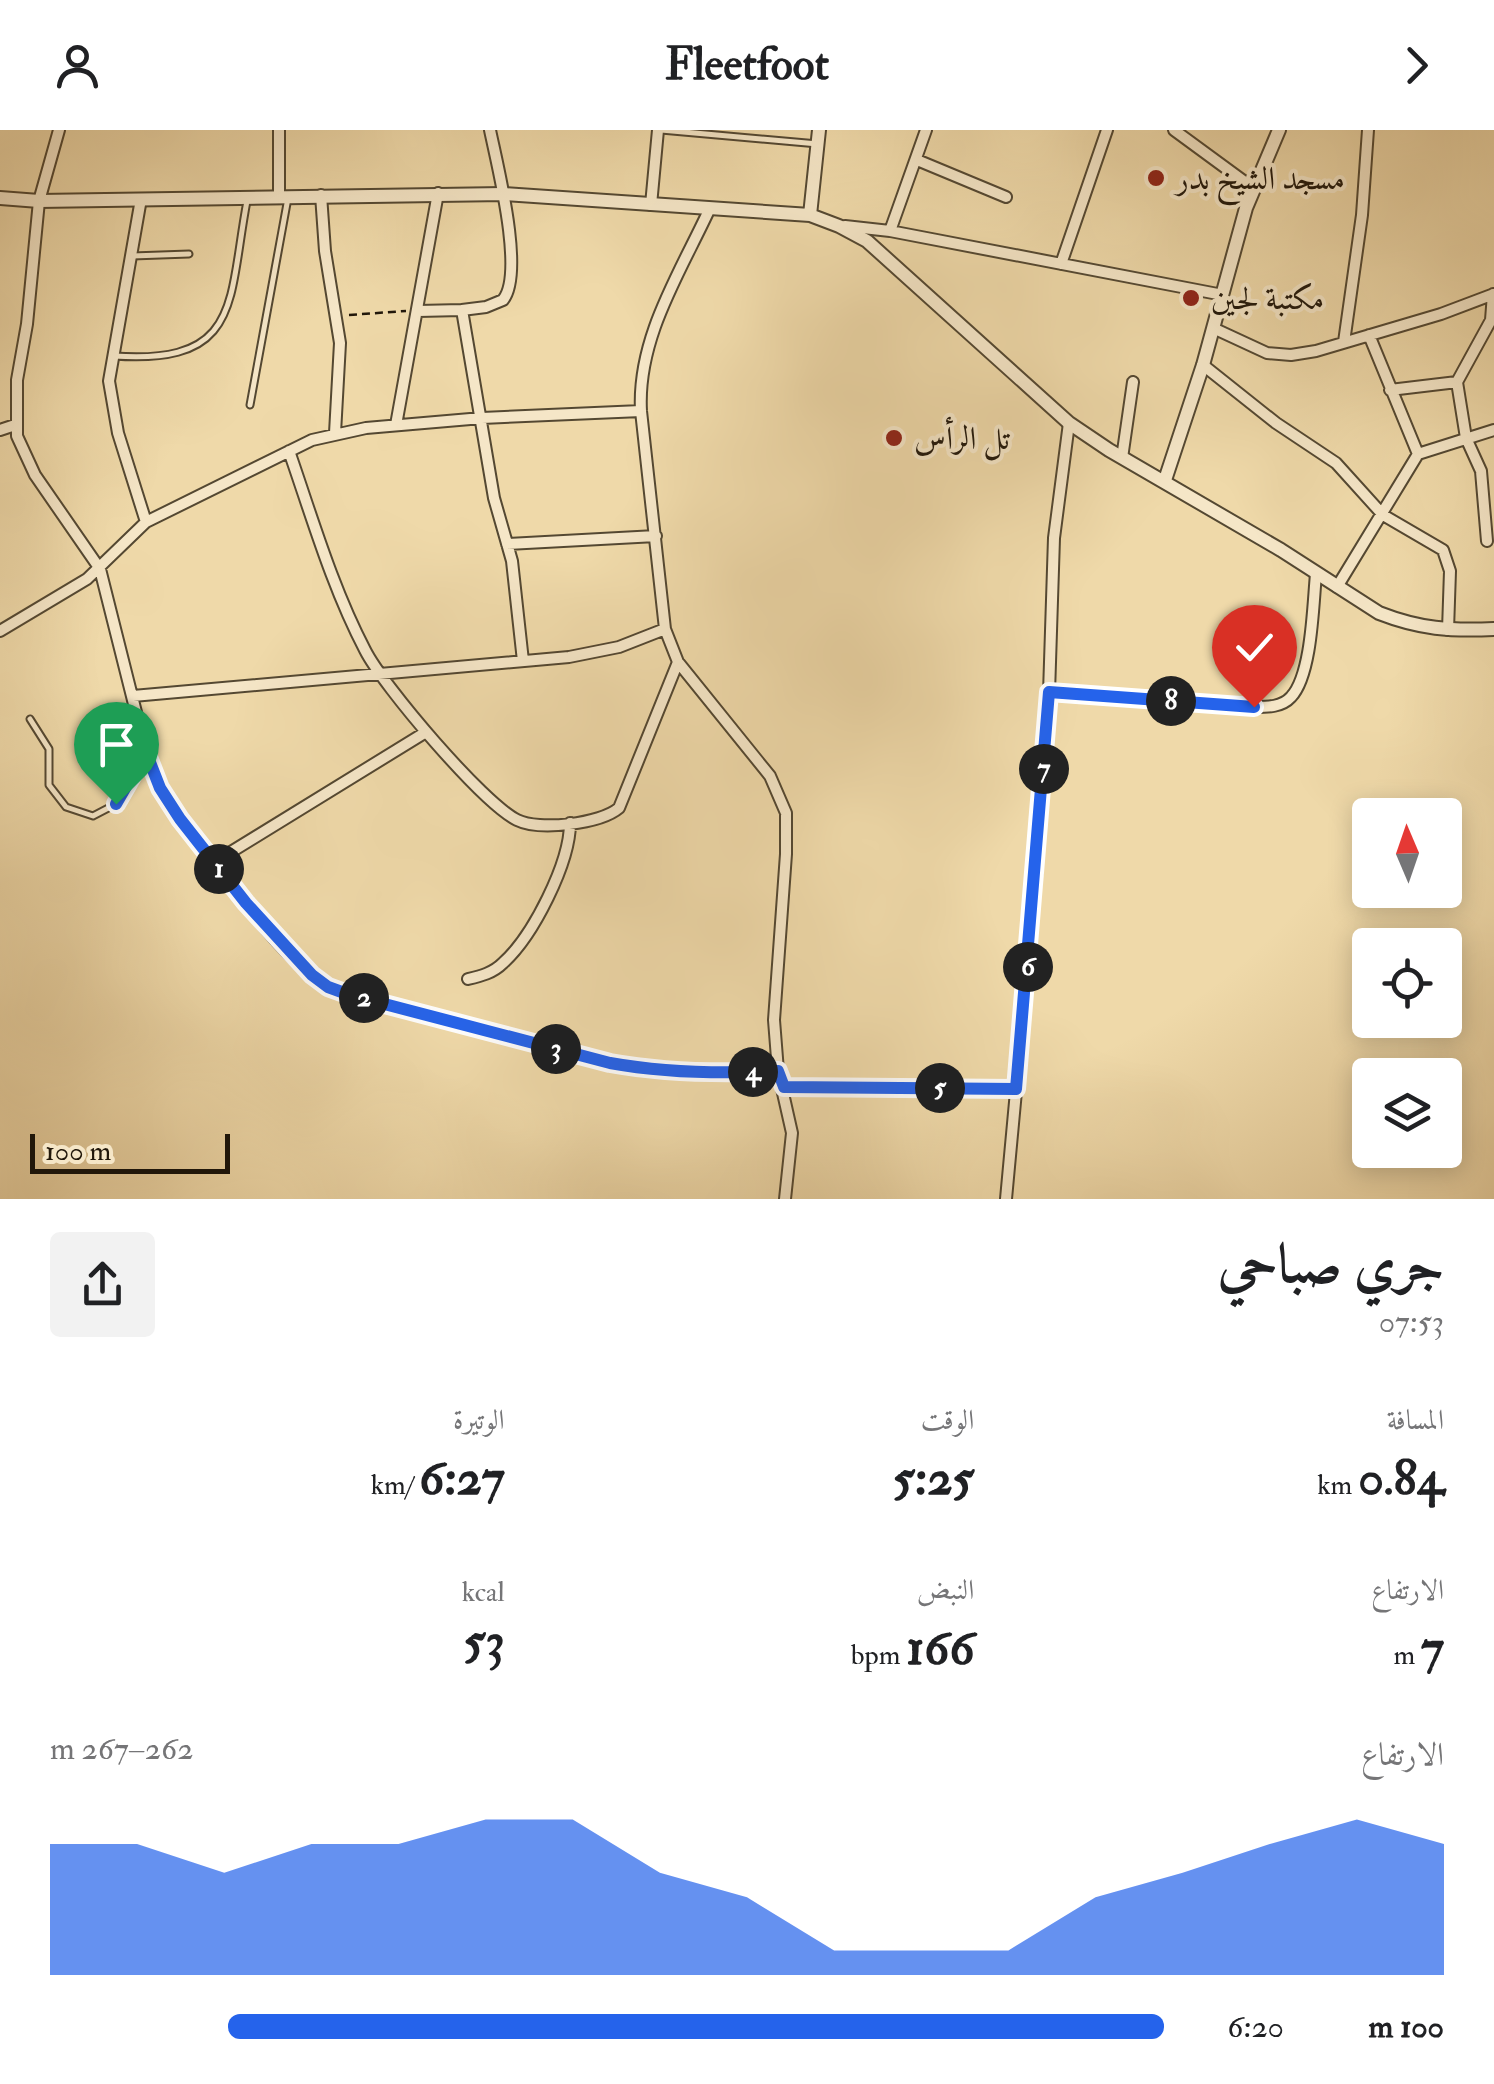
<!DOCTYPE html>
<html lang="ar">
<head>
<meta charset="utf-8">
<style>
	:root { --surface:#fff; --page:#f2f2f2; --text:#202124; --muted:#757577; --accent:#2563eb }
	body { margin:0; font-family:"IM FELL Double Pica",Amiri,serif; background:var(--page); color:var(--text); direction:rtl; height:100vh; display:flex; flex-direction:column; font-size:38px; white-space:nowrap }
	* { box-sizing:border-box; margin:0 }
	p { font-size:32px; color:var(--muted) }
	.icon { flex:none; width:55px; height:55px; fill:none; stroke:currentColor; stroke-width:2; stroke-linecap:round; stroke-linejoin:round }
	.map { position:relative; height:1069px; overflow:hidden; direction:ltr }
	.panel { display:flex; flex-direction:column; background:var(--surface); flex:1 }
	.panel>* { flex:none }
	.needle { width:65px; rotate:358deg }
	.controls { position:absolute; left:1352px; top:668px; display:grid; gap:20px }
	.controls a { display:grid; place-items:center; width:110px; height:110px; border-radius:10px; background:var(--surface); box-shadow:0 5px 25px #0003; font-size:50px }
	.scale { position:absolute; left:30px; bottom:25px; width:200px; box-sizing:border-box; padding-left:10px; border:5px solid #21170a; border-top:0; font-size:28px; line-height:35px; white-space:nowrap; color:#21170a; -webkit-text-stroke:8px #f5e6c7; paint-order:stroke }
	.pin { position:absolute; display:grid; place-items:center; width:85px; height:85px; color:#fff; margin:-102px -42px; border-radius:50% 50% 50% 0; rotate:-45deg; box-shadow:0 0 10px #0007 }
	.pin .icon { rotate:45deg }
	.km { position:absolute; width:50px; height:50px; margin:-25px; border-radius:50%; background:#222; color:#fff; font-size:28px; line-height:50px; text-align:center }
	.round { display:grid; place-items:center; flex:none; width:105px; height:105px; border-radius:10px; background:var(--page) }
	.headline { display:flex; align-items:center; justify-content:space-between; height:170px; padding:0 50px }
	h1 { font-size:55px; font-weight:700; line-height:75px }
	.stats { display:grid; grid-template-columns:repeat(3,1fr); gap:15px; height:170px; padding:10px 50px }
	.stats div { display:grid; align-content:center }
	.stats b { font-size:50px; font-weight:700 }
	.stats small { font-size:28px; font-weight:400 }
	.stats p { font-size:28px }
	.chart { height:280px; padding:20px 50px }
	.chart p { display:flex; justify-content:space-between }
	.chart svg { width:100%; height:180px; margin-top:10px; fill:var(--accent); opacity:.7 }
	ul { padding:0 50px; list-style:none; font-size:32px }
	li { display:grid; grid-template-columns:160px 120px 1fr; align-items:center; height:75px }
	li i { height:25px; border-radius:12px; background:var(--accent) }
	header { display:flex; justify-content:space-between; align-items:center; height:130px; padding:0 50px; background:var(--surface); font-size:45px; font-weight:700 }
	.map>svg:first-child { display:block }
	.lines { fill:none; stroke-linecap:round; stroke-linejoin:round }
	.service-casing { stroke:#544832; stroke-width:9 }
	.minor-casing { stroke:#544832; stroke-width:14 }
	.tertiary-casing { stroke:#544832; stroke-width:16 }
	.path { stroke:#21170a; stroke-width:2.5; stroke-dasharray:8 5; stroke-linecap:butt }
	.service { stroke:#f5e6c7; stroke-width:5 }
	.minor { stroke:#f5e6c7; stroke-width:10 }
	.tertiary { stroke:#f5e6c7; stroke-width:12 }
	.route-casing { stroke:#fff; stroke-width:20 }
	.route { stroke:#2563eb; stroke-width:12 }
	.poi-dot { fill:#8f2418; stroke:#f5e6c7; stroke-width:4 }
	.labels { text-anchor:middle; stroke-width:8; stroke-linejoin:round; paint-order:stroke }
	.poi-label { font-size:32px; fill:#21170a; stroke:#f5e6c7; text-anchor:start }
</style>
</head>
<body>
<header><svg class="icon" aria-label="forward" viewBox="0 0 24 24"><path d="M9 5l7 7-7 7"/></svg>Fleetfoot<svg class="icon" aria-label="person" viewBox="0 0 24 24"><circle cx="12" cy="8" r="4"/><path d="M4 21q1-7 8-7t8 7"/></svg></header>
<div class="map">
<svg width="1494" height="1069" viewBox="0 0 1494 1069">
	<rect width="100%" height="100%" fill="#efd9a9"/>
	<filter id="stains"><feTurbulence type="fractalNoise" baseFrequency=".002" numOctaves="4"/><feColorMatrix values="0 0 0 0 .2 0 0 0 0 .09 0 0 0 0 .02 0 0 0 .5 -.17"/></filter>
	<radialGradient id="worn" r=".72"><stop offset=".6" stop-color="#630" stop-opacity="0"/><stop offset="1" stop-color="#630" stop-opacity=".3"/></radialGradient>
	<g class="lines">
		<defs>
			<path id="service" d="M661,0L818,14
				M132,126L189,124
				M114,226C242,235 228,171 247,71
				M250,275L288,68
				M30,589L49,619V655L66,677L93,686L116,674L145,625"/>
			<path id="minor" d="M59,0L39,71L27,194L17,250V306L35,345L100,439L146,622L160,658L213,733L426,602
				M279,0V66
				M490,0C497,34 525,143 503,170L486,177L462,180L494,368L512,431L523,531
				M1174,0L1253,58
				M917,30L1006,67
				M321,65L325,121L340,213L335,303
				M141,69L109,251L118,303L146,392
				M651,75L658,0
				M710,78C680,143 637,208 641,281L665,499L678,532L770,646L786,683V724L774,890L778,941L792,1003L785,1069
				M845,96L890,101L1223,165
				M890,101L926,0
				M1061,134L1107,0
				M418,181L462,180
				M1213,198L1267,223L1291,225L1316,221L1441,184L1494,164
				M1344,212L1362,85L1368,0
				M1203,235L1276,293L1336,333L1383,385L1443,420L1450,441L1448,500
				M1457,252L1466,308L1481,341L1487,411
				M1390,260L1457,252L1491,190L1493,164
				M396,295L438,63
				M0,300L15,295
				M289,321C312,387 332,457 365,520C383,556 483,673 517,690C539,701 600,694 619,678L678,532
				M1418,324L1494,300
				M1122,328L1133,252
				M507,414L656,406
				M1337,457L1418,324L1369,205
				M0,501L87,449L146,392L312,310L366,298L482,288L641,281
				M1049,563L1255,577C1268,577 1282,577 1291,567C1312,545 1313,474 1316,444
				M133,566L569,527L619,517L665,499
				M213,733C253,781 290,842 350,865L609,933L693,943L778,941
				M468,849C481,846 493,843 503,833C533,806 570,733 570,693
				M783,957L1017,959
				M1006,1069L1036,746L1049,563L1054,408L1069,293"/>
			<path id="tertiary" d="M0,68L39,71L504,64L810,85L839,96L867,111L1069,293L1109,320L1281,420L1379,483C1420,499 1450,501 1494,499
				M810,85L819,0
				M1165,350L1203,235L1246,78L1279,0"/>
		</defs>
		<use href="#service" class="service-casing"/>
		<use href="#minor" class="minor-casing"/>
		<use href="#tertiary" class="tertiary-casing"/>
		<path class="path" d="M349,185L406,181"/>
		<use href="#service" class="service"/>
		<use href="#minor" class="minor"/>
		<use href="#tertiary" class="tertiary"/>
	</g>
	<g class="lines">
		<defs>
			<path id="route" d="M116,674L146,622L160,658L180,689L246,773L312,845L328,857L350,865L610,933C666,943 720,944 778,941L784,957L1016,959L1049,562L1254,577"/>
		</defs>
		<use href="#route" class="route-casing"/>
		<use href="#route" class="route"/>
	</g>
	<g class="poi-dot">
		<circle cx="1156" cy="48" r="10"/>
		<circle cx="1191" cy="168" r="10"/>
		<circle cx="894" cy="308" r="10"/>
	</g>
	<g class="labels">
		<g class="poi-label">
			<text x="1176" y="59">مسجد الشيخ بدر</text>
			<text x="1211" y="179">مكتبة لجين</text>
			<text x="914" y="319">تل الرأس</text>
		</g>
	</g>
	<rect width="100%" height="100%" filter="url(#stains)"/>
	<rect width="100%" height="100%" fill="url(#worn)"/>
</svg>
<div class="controls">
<a><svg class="needle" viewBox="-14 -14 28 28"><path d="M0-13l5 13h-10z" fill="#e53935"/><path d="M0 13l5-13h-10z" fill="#757577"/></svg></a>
<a><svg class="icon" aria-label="locate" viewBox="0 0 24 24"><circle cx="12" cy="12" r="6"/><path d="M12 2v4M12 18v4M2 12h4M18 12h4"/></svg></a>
<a><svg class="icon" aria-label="layers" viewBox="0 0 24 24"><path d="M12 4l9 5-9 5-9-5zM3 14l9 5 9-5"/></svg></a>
</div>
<div class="scale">100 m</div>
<div class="pin" style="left:116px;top:674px;background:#1e9e55"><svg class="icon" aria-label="arrive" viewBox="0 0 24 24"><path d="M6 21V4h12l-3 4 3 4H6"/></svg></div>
<div class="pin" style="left:1254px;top:577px;background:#d93025"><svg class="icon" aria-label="check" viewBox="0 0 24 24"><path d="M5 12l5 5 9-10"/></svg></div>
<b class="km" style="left:219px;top:739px">1</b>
<b class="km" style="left:364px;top:868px">2</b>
<b class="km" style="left:556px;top:919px">3</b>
<b class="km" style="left:753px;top:942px">4</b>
<b class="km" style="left:940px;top:958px">5</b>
<b class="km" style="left:1028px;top:837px">6</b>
<b class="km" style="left:1044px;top:639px">7</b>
<b class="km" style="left:1171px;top:571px">8</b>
</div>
<section class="panel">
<div class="headline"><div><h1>جري صباحي</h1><p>07:53</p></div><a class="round"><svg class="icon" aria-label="share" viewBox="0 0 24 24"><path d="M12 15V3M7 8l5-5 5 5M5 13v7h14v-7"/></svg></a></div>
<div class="stats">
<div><p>المسافة</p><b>0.84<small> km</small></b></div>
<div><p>الوقت</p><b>5:25</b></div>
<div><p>الوتيرة</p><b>6:27<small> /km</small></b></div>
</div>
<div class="stats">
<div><p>الارتفاع</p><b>7<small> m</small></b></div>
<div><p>النبض</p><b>166<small> bpm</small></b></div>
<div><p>kcal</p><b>53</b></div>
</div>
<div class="chart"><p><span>الارتفاع</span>262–267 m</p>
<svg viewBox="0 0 160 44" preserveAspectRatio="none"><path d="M0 44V12L10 12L20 19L30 12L40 12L50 6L60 6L70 19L80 25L90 38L100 38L110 38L120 25L130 19L140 12L150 6L160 12V44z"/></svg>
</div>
<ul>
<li><b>100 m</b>6:20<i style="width:84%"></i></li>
</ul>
</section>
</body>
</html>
